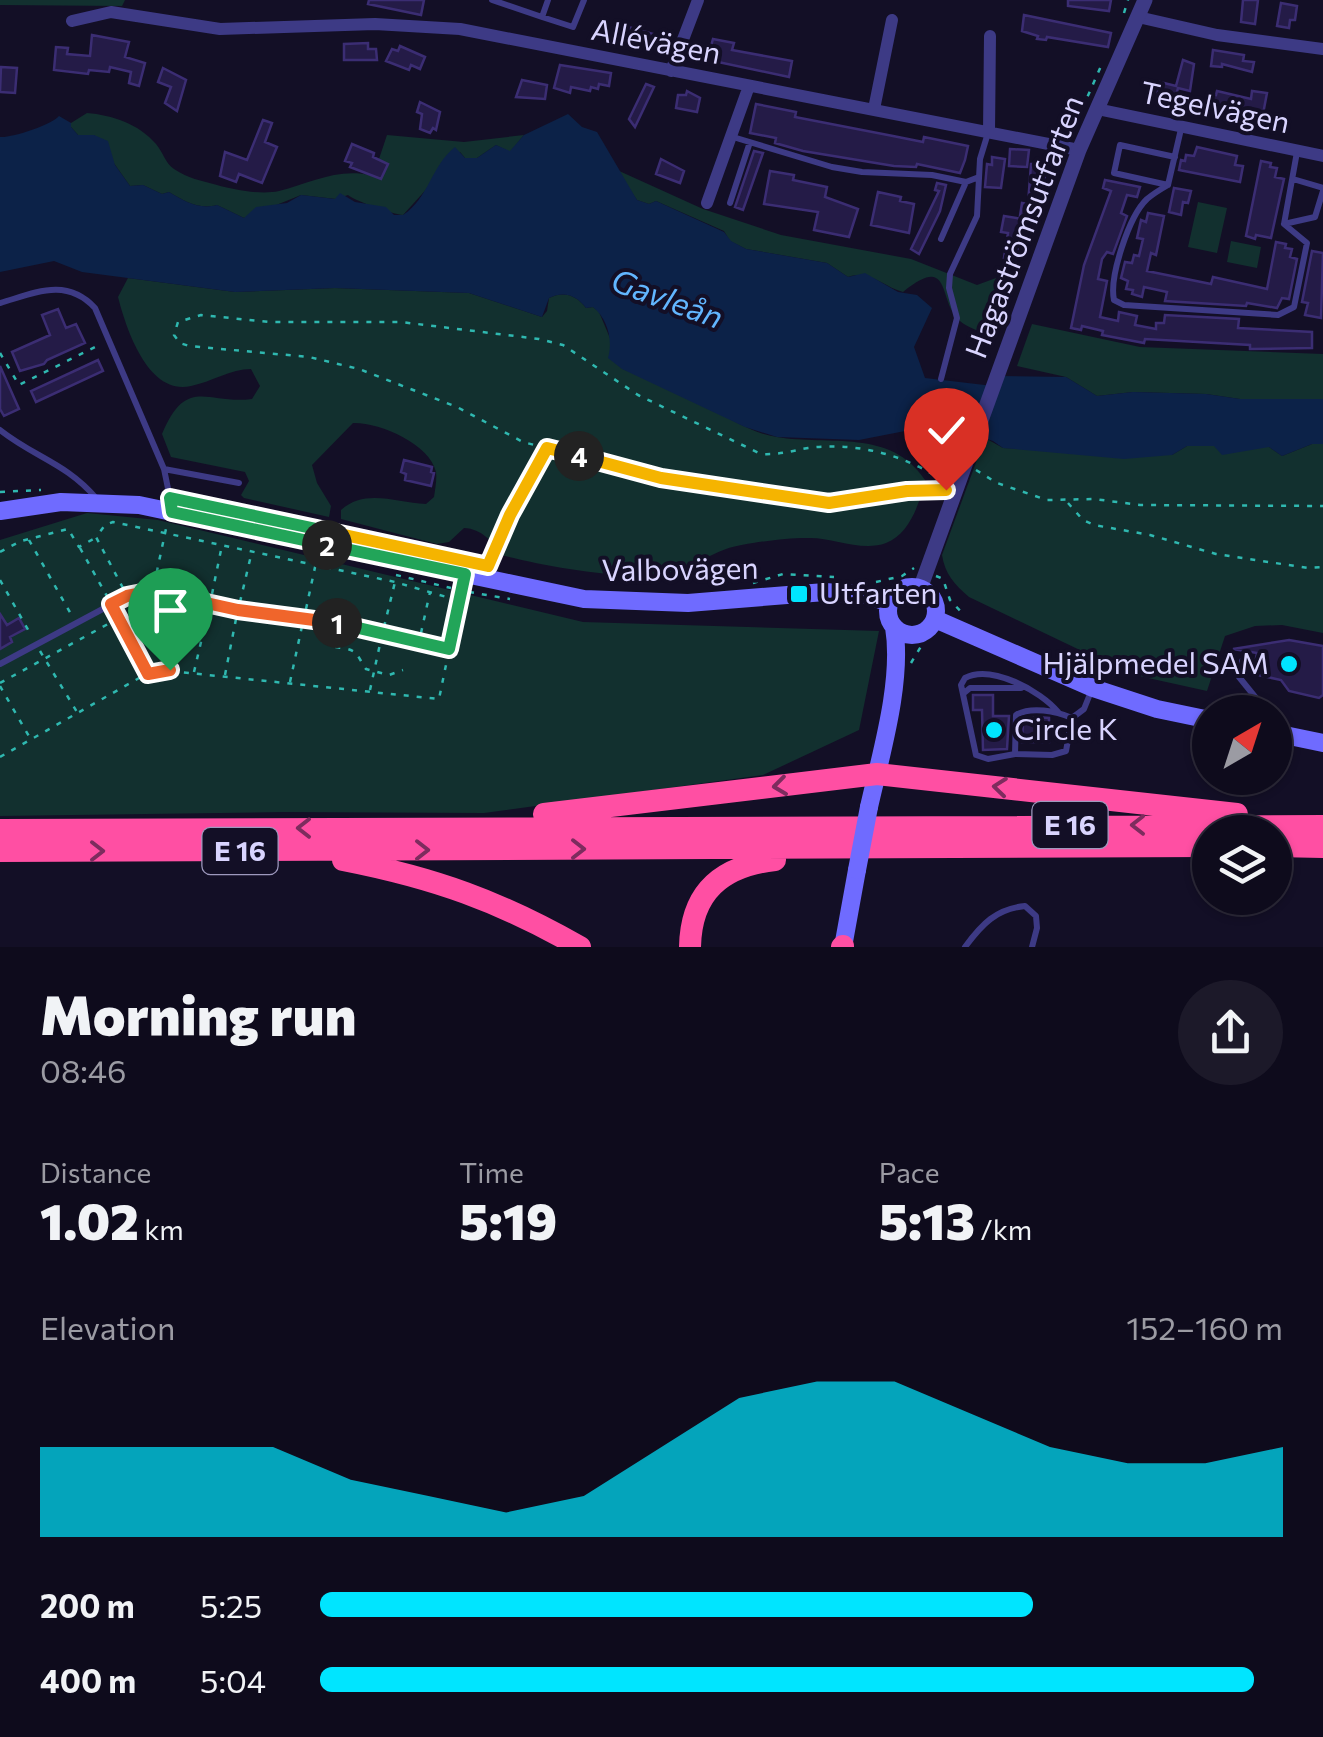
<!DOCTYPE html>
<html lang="en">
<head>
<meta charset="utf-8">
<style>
	:root { --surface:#0e0b1c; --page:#1c1929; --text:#f1f3f6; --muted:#9b9ba3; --line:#2e2b3b; --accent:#00e5ff }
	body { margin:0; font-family:Commissioner,sans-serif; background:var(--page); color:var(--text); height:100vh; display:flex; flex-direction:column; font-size:38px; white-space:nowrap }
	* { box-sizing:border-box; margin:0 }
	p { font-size:32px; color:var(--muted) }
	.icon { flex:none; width:55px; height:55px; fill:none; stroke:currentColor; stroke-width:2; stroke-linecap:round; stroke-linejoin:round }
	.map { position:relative; height:947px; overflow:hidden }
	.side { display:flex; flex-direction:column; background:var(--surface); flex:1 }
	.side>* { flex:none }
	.needle { width:65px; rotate:39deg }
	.tools { position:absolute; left:1192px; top:695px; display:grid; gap:20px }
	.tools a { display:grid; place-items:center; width:100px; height:100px; border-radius:50%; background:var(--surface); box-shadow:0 2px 8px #0004,0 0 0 2px var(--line); font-size:50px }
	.pin { position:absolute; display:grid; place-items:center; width:85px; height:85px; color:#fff; margin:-102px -42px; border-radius:50% 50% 50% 0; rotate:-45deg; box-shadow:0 0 10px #0007 }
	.pin .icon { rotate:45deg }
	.km { position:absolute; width:50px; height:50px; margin:-25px; border-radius:50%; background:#222; color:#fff; font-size:28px; line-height:50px; text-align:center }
	.round { display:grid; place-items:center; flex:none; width:105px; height:105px; border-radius:52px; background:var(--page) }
	.overview { display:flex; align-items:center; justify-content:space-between; height:170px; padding:0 40px }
	h1 { font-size:55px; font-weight:800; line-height:75px }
	.metrics { display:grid; grid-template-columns:repeat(3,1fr); gap:15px; height:170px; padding:10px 40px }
	.metrics div { display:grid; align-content:center }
	.metrics b { font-size:50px; font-weight:800 }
	.metrics small { font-size:28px; font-weight:400 }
	.metrics p { font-size:28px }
	.chart { height:280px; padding:20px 40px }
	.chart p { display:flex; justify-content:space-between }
	.chart svg { width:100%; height:180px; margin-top:10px; fill:var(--accent); opacity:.7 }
	ul { padding:0 40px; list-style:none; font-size:32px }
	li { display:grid; grid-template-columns:160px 120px 1fr; align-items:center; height:75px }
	li i { height:25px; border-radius:12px; background:var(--accent) }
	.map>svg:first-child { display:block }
	.green { fill:#12302f }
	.water { fill:#0c2248 }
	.building { fill:#241b47; stroke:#3b2d73; stroke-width:2.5 }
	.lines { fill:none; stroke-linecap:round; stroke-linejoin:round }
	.path { stroke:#2fb8b0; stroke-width:2.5; stroke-dasharray:5 8; stroke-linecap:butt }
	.service { stroke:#3d3a85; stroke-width:6 }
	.minor { stroke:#3d3a85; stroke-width:12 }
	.tertiary { stroke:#3d3a85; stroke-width:15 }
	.secondary { stroke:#6f6bff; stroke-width:18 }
	.motorway { stroke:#ff4fa3; stroke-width:22 }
	.secondary-bridge { stroke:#6f6bff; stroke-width:18 }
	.oneway { stroke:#7d2c5e }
	.split-1-casing { stroke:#fff; stroke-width:20 }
	.split-2-casing { stroke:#fff; stroke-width:20 }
	.split-3-casing { stroke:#fff; stroke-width:20 }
	.split-4-casing { stroke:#fff; stroke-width:20 }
	.split-5-casing { stroke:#fff; stroke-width:20 }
	.split-1 { stroke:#f0652b; stroke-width:12 }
	.split-2 { stroke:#22a559; stroke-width:12 }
	.split-3 { stroke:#22a559; stroke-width:12 }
	.split-4 { stroke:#f5b400; stroke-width:12 }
	.split-5 { stroke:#f5b400; stroke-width:12 }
	.poi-dot { fill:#00e5ff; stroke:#130f26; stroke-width:4 }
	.labels { text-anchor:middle; stroke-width:8; stroke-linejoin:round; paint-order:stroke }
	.shield { fill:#130f26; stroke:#9e99be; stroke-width:2.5 }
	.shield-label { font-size:28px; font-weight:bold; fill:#d9d4ff }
	.street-label { font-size:30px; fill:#d9d4ff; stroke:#130f26 }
	.poi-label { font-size:30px; fill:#d9d4ff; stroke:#130f26; text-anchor:start }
	.water-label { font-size:32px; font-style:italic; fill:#62b6ff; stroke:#130f26 }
</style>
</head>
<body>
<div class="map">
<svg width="1323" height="947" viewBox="0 0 1323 947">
	<rect width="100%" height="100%" fill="#130f26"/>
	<path class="green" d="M0,0H125L122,6L0,5Z
		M87,113C112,115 139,124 156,144C163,152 165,163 174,169C187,178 202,181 217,185C234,190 262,195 279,191C310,183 337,168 370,175L378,162L387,135L464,142L524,135L510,152L496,145L477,158H465L460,152L403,215C394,215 353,200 348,195L336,199L301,195L244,218L217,205C199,210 184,201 169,192L162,194L143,185L130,186L94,135H78L71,127V123Z
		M617,170L703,209L781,235L911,259L977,285L1007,274L985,334C975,329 963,326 956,317C939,297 950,254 903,292C884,287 869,269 848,277L827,263L746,249L730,241L724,231L656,201L649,204L637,200Z
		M1198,202L1227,208L1217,253L1188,247Z
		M1231,241L1261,247L1257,268L1227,262Z
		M128,278L235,292L335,288L469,293L542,317L547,311L549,298C564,291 576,295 586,308L593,307L599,312L623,369C649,380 675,391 700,403C725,415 749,433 777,437C829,446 891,428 925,480C920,502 910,534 886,543C862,552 834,538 810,538C790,537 745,543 726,549C707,556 690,568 669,572C626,582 545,566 501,555C492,541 482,529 464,528L449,542L437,544L341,519V510C366,488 396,503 426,504L434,497C435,490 437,480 436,472C430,444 379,422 353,423L312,465L317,483L331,506L329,517L244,498L241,495L249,481L245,472L171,457L162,434C187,375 207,405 252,399L260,386L251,369C231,369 211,382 191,386C148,396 126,328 118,297Z
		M1032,324L1140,347L1323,354V399H1240L1206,394L1133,392L1097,396L1066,377L1017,366Z
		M985,438L1003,448L1172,455L1187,446L1214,445L1269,447L1282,456L1312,444H1323V633L1282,625L1255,626L1225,636L1207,691L1130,674L969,597C954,584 945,574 942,555Z
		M87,513L158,520L583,622L879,631L859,730L763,775L484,813L283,812L0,816V540Z"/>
	<path class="water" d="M568,114L582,127L597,132L637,200L649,204L656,201L724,232L731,241L746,249L827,263L848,277L865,273L898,292L917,295L932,308L914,347L925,378L993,386L998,376L1066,377L1097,396L1133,392L1206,394L1240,399H1323V444H1312L1282,456L1269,447L1222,455L1214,446H1187L1172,455L1124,459L1003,448L993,441L916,416L905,431L859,440L777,437L745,427L622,369L608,358C613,341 608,319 593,307L586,308C576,295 564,291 549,298L542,317L469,293L335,288L235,292L82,272L54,261L0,272V137C12,138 51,125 59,116L71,123V127L78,135H94L108,141L115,165L130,186L143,185L162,194L169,192C184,201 199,210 217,205L244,218L256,207L287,203L301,195L335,199L340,193L355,202L386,207L394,215H403C429,198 431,166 455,147L465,158H477L496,145L510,151L524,135Z"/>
	<path class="building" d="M369,0H424L421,15L368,4Z
		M1068,0H1111L1109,11L1068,6Z
		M1243,0H1258L1255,24L1241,22Z
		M1281,3L1297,6L1295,20H1290L1289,28L1277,26Z
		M1024,15L1111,33L1108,47L1047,37L1046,40L1037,39L1038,36L1022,31Z
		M625,26L664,37L661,48L620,39Z
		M92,35L129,42L125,57L145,63L139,86L129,83L131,72L110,67L109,72L89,70L88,74L54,70L56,47L68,48L67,54L90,56Z
		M713,39L734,43L732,50L792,61L789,77L690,56L693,44L711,46Z
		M368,43V49H376L377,60H344V44Z
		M400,46L425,57L420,69L411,65L409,70L386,61L392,49L398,51Z
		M1213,50L1244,55L1243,61L1254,62L1252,72L1222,64V67L1211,66Z
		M1183,60L1194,64L1190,91L1178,88L1174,104L1156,100L1160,82L1176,86Z
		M560,65L611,73L609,86L599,84L598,89L591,87L590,91L571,87L570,93L554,88Z
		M1,67L17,68L15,93L0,92Z
		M163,68L186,80L177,111L165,103L171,87L158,82Z
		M522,80L547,85L545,99L516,97Z
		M646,84L654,87L635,127L629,119Z
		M687,91L700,98L697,112L676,108L678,95H686Z
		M1217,91L1251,99L1252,91L1267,93L1263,114L1254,112L1253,116L1208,106L1211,94L1216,95Z
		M420,102L440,112L436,130L433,128L430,133L420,129L422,114L417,112Z
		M756,104L796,112L795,117L893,136L923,142L924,137L968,146L965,160L960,173L917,164L916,167L894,166L803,151L775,143L776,138L750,133Z
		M263,120L272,123L265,142L277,147L262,183L239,174L236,182L220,176L225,152L247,160Z
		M352,144L374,153L373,157L388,164L381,179L350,167L352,163L345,161Z
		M1197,147L1237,156L1235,165L1243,166L1240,182L1179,170L1181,160L1185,161L1186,155L1194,156Z
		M1010,149L1029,150L1027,167L1009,166Z
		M754,151L763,153L743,210L735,207Z
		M992,157L1005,159L1001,188L985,187L987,164L992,165Z
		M661,159L684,171L680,183L656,174Z
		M1261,161L1271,163L1270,167L1277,168L1275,177L1284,179L1271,238L1256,235L1255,239L1246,236Z
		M1031,164H1041V173H1045L1043,197L1039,196L1036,218L1020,216L1022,203L1028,204Z
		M770,171L794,175L793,180L827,187L825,197L858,209L849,237L814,230L818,212L764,204Z
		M1105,180L1140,187L1137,197L1127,195L1121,213L1127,216L1113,254L1107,252L1102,259L1098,279L1107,281L1100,317L1118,321L1119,312L1137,316L1135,325L1156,329V323H1164L1165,315L1239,319L1238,328L1312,332V348L1250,349V345L1145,339L1144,343L1102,335L1103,331L1082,326L1081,330L1071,328L1084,265L1111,191L1103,188Z
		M937,183L946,185L940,211L919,254L911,249L939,191L935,190Z
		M1174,188L1191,191L1188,203L1183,202L1181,215L1169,212Z
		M878,192L901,197L900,201L914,204L909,233L871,225Z
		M1148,213L1164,216L1156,255L1151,253L1147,271L1211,284L1213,277L1267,289L1276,242L1286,244L1285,248L1292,249L1290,257L1297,259L1289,299L1282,298L1277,308L1247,303L1246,306L1165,301L1167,292L1144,287L1142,297L1132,294L1133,290L1126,289L1128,281L1121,278L1125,262L1132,263L1134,255L1139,256L1143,239L1137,238L1141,220L1146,222Z
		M1004,216L1023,219L1015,262L1004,258L1008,233L1001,232Z
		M1312,251L1323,253L1321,318L1305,315L1308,303L1302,302Z
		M58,309L66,328L76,324L85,343L47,360L44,364L20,371L12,352L50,335L42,315Z
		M98,360L103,371L36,402L31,391Z
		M0,366L19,409L4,416L0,409Z
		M936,405L957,411L951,431L930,425Z
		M404,460L432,467L431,472L434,473L431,486L405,480L406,474L401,472Z
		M0,614L7,625L19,618L25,629L10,637L12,642L0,649Z
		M1289,640L1323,646V695L1319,698L1289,691L1281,680L1253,674L1257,653L1233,649Z
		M973,695H993V716H1009L1007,749L983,750L982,710H973Z
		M1036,717L1049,718V742H1022L1023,719Z"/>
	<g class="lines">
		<path class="path" d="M1124,13L1128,0
			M1072,132L1101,66
			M0,353L19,385L99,345
			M976,470L997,483L1047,500L1094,499L1140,505L1323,506
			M942,490L907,491L829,503L661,478L523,442L457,407L359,369L309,357L189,346L180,343L174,335L178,322L201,315L269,322H401L539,339L563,345L638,395L761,454C779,455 791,451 808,448C855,442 904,454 943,481
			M0,492L41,490
			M1068,503L1083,520L1094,525L1150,535L1216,554L1308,568L1323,567
			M29,540L72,616
			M80,548L108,598
			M0,552L21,541L68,529L79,547L95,538
			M490,562C506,522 528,488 546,449
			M396,575L451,588
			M936,576L943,579L950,600L965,616
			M0,580L31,635
			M876,582L902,576L914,568
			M753,583L783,574L834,577
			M154,585L167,524
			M123,588L96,537L105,525L113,522L395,582L450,598
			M469,592L510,599
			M212,594L222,545
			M240,602L252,551
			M132,604L170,671L439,699L447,660
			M306,609L317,558
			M324,627C323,656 341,642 356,653C357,654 365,668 366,669L389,675L403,670
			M384,627L395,582
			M421,633L430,592
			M40,651L77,712
			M911,663L926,638L934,636
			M194,672L208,612
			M225,675L236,619
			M290,682L302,626
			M0,683L119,618L148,673
			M0,686L30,738
			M370,690L380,644
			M1220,710L1233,712
			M0,757L148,673L167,671"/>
		<path class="service" d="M492,0L542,17L548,0
			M542,17L573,27L584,0
			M733,137L832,167L862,172L932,175L966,182
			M1297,152L1284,224L1315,217L1323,191
			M1175,157L1120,145L1114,173L1168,185L1181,129
			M1293,179L1323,188
			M1168,185C1161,189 1153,194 1147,199C1129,216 1109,277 1114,300L1124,305L1278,315L1294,307L1307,243L1284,224
			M730,203L750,142
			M941,239L966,182L979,177
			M0,303C35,293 66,277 95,308L164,469L172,508
			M941,379L957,318L949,288L950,274L977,216L980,159L988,133
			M0,430C34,457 66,463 96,498
			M164,469L239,483
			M1242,661L1239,677L1260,703L1263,712
			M0,664L127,596L152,591L238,610L324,620L449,649L465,574
			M964,693L970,688H1021
			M1072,718L1066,751L1052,755L1015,754L1016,715C1031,706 1056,711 1072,718L1084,709L1092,689
			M1015,754L988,759L976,755L961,685L965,678C991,664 1041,691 1058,712
			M965,947C982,924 996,909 1025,906L1036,916L1037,928L1032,947"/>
		<path class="minor" d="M1138,17L1217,35L1323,49
			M72,21L111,12L220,29L375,24L460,29L1079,150
			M671,71L698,0
			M874,109L892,20
			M1097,109L1323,156
			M989,132L990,36
			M707,203L749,86"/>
		<path class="tertiary" d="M920,589L1079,150L1145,0"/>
		<path class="secondary" d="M0,511L61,502L139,505L584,599L688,603L825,592L867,595L889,603
			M888 611a24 24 0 1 1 48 0a24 24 0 1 1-48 0Z
			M935,619L1093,688L1157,709L1210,720
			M1275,733L1323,743
			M869,807C881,754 903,680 894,627
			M843,947L857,870"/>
		<path class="motorway" d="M544,814L877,774L1237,814
			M0,830L1323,826
			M1275,846L1323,847
			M0,851L1210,846
			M343,860C435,878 499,901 580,947
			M690,947C691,892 722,866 775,860
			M842,947L843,946"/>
		<path class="secondary-bridge" d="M857,870L869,807"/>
	</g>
	<defs><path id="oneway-chevron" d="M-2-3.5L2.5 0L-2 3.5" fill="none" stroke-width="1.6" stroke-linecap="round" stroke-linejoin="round" transform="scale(2.5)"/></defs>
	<g class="oneway">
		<use href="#oneway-chevron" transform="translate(780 786) rotate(173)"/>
		<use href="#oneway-chevron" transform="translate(1000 787) rotate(-174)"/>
		<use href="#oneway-chevron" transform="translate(1138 825) rotate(180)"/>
		<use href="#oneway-chevron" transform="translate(304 828) rotate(180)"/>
		<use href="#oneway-chevron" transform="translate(578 849)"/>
		<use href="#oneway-chevron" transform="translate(422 850)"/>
		<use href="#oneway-chevron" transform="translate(97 851)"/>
	</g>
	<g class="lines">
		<defs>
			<path id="split-1" d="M170,670L148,674L111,604L127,596L152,591L238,610L337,623"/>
			<path id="split-2" d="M327,545L465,574L449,649L337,623"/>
			<path id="split-3" d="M326,531L170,498L172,512L327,545"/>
			<path id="split-4" d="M326,531L488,566L510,515L547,448L579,456"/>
			<path id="split-5" d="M579,456L661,478L829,503L907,491L946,490"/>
		</defs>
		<use href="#split-1" class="split-1-casing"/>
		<use href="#split-2" class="split-2-casing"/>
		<use href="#split-3" class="split-3-casing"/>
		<use href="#split-4" class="split-4-casing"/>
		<use href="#split-5" class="split-5-casing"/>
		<use href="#split-1" class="split-1"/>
		<use href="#split-2" class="split-2"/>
		<use href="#split-3" class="split-3"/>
		<use href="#split-4" class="split-4"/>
		<use href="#split-5" class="split-5"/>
	</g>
	<g class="poi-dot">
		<rect x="789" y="584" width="20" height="20" rx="5"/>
		<circle cx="1289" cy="664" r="10"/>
		<circle cx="994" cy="730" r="10"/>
	</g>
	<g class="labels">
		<g class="shield">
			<rect x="1032.5" y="802" width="75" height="46" rx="8"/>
			<rect x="202.5" y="828" width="75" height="46" rx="8"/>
		</g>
		<g class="shield-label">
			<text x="1070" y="835">E 16</text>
			<text x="240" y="861">E 16</text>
		</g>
		<g class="street-label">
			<text transform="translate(656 42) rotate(11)" y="10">Allévägen</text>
			<text transform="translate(1215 108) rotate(12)" y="10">Tegelvägen</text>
			<text transform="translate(1025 227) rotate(-69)" y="10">Hagaströmsutfarten</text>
			<text transform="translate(680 570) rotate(-1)" y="10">Valbovägen</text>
		</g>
		<g class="poi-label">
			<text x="819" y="604">Utfarten</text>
			<text x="1269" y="674" text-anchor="end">Hjälpmedel SAM</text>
			<text x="1014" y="740">Circle K</text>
		</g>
		<g class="water-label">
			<text transform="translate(667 299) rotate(20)" y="11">Gavleån</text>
		</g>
	</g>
</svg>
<div class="tools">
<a><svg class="needle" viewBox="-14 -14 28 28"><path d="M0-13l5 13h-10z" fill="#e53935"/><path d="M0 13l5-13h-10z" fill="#9b9ba3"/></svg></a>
<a><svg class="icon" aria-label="layers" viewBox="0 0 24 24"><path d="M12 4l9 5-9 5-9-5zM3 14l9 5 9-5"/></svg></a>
</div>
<div class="pin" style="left:170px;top:670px;background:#1e9e55"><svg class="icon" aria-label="arrive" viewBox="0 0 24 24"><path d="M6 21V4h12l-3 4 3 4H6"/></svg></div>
<div class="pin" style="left:946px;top:490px;background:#d93025"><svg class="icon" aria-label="check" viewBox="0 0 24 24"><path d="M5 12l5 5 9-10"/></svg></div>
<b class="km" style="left:337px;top:623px">1</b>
<b class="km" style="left:327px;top:545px">2</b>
<b class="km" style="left:579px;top:456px">4</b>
</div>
<section class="side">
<div class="overview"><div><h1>Morning run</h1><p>08:46</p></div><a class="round"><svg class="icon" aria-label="share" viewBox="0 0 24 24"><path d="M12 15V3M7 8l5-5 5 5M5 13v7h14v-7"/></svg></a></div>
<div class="metrics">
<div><p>Distance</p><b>1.02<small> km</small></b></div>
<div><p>Time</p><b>5:19</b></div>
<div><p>Pace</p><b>5:13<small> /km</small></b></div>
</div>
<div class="chart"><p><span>Elevation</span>152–160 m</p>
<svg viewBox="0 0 160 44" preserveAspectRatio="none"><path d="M0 44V22L10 22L20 22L30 22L40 30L50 34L60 38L70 34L80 22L90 10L100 6L110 6L120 14L130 22L140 26L150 26L160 22V44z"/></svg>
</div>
<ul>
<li><b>200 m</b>5:25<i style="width:74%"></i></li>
<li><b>400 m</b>5:04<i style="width:97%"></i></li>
</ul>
</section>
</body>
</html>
